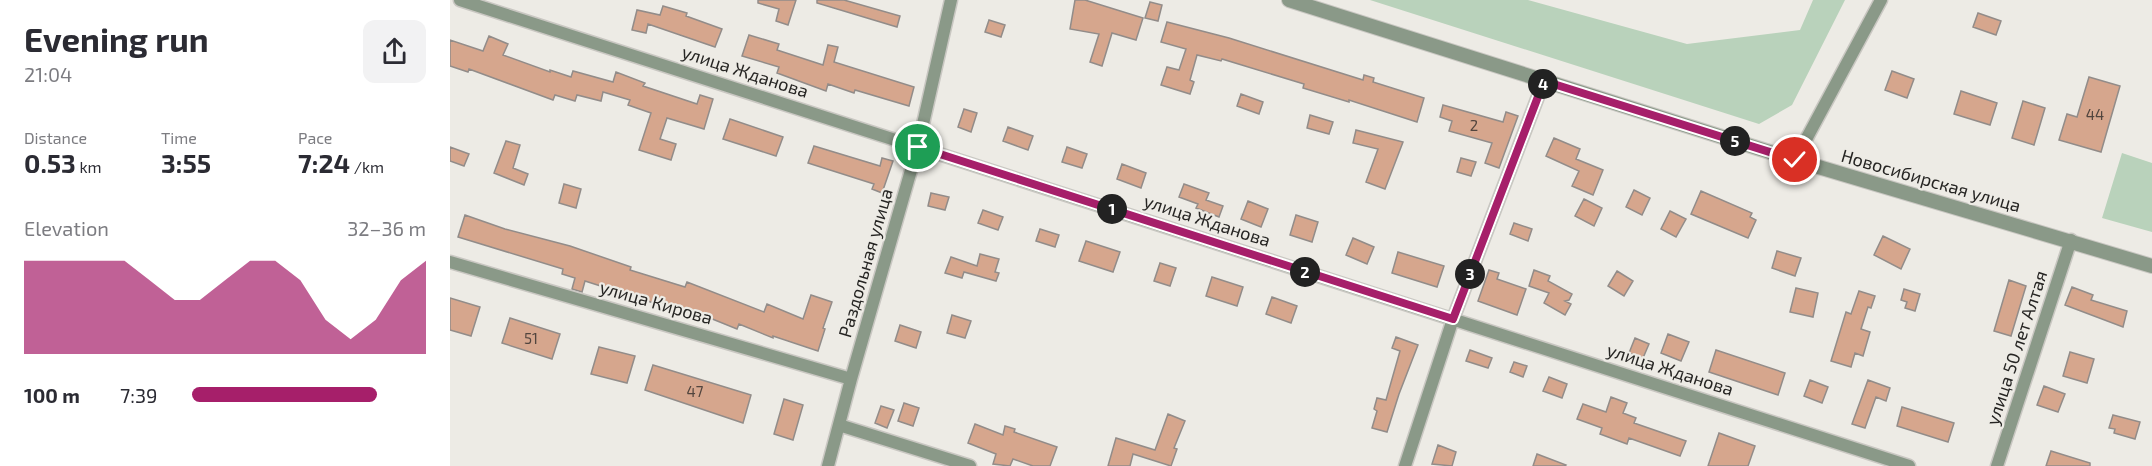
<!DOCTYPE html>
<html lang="en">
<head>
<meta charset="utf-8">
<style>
	:root { --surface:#fff; --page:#f2f2f3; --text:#2b2b33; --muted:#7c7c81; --accent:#a61f6a }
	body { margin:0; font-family:"Exo 2",sans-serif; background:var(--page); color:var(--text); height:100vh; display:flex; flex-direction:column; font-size:22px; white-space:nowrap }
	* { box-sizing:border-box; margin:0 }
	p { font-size:20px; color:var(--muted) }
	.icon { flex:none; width:33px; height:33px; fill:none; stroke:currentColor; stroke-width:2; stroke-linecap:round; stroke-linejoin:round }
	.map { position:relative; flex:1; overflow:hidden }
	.drawer { display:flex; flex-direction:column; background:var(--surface); width:450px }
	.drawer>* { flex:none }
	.pin { position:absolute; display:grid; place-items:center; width:51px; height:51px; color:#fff; margin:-26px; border:3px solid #fff; border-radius:50%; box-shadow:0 2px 6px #0007 }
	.km { position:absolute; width:30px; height:30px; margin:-15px; border-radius:50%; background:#222; color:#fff; font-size:16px; line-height:30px; text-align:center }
	.round { display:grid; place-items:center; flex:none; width:63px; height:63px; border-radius:12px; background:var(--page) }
	.overview { display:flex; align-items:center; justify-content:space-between; height:102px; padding:0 24px }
	h1 { font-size:33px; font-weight:700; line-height:45px }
	.figures { display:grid; grid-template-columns:repeat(3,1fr); gap:9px; height:102px; padding:6px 24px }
	.figures div { display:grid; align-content:center }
	.figures b { font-size:26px; font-weight:700 }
	.figures small { font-size:16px; font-weight:400 }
	.figures p { font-size:16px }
	.chart { height:168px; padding:12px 24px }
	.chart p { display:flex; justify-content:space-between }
	.chart svg { width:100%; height:108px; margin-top:6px; fill:var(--accent); opacity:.7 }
	ul { padding:0 24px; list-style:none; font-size:20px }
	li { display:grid; grid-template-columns:96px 72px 1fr; align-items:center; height:45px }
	li i { height:15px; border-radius:8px; background:var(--accent) }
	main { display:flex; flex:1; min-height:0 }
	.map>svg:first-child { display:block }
	.green { fill:#b9d2bb }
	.building { fill:#d6a68d; stroke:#928c89; stroke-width:1.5 }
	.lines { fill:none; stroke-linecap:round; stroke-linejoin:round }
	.minor-casing { stroke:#c9c7c2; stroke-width:15 }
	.tertiary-casing { stroke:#c9c7c2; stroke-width:16 }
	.minor { stroke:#8a9988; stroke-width:12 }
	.tertiary { stroke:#8a9988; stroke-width:14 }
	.route-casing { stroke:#fff; stroke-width:12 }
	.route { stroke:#a61f6a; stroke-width:8 }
	.labels { text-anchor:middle; stroke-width:4.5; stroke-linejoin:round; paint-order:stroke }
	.number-label { font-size:15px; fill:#52453e }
	.street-label { font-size:18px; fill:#262523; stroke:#edebe5 }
</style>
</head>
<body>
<main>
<section class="drawer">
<div class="overview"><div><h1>Evening run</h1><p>21:04</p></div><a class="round"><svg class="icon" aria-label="share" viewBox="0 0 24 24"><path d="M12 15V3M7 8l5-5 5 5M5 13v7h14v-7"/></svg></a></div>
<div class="figures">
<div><p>Distance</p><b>0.53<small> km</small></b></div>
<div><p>Time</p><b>3:55</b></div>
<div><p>Pace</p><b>7:24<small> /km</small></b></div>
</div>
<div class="chart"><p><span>Elevation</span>32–36 m</p>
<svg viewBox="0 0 160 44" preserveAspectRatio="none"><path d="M0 44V6L10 6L20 6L30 6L40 6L50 14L60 22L70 22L80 14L90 6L100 6L110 14L120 30L130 38L140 30L150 14L160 6V44z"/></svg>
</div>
<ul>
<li><b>100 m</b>7:39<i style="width:79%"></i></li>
</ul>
</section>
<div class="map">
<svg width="1702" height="466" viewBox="0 0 1702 466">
	<rect width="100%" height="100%" fill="#edebe5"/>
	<path class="green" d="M920,0H1078L1237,44L1350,30L1363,0H1395L1342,105L1309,124Z
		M1672,153L1702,163V232L1652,218Z"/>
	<path class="building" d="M308,0H346L338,25L326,21L329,9L308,3Z
		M367,0H394L450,16L447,27L367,3Z
		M625,0H635L693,18L686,40L662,33L652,66L640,62L649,34L620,29Z
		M700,2L712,5L708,21L695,18Z
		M213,6L237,13L236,16L272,29L265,47L198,24L196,33L182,30L187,10L210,15Z
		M1528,13L1551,21L1546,35L1523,27Z
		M539,20L555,25L551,37L535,32Z
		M717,22L779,38L913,80L914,75L924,78L923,82L974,98L967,122L899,100V102L853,88L854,84L772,59L771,61L747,55L740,80L744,82L740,94L711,85L717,67L729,70L736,49L711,42Z
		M299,35L329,44L327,50L373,65L378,45L388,47L384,62L464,87L459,106L405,90L404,93L378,84L376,91L327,73L329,67L292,56Z
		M39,36L58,44L53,55L100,72V70L121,77L123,71L163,82L166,72L195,83L193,86L247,104L250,95L263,99L254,129L217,118L210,139L226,144L221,160L189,150L201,113L178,105L180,100L153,92L151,101L127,95L125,101L105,95L103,100L19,69L18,72L0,66V40L33,51Z
		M1442,71L1464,79L1457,98L1435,90Z
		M1639,77L1670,86L1651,152L1609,140L1617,114L1627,117Z
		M1511,91L1547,103L1540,125L1504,114Z
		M791,94L813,102L809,114L787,106Z
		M1573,101L1595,108L1584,145L1562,138Z
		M993,105L1053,122L1056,112L1068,116L1049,168L1035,163L1042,143L999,131L1002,121L990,117Z
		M514,109L527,113L521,132L508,127Z
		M860,115L883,122L879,134L857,128Z
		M280,119L333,137L326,156L273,139Z
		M558,127L583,136L578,150L553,141Z
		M906,130L953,142L935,189L916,182L928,149L903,143Z
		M1104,138L1130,149L1126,159L1153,170L1143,195L1122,186L1129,171L1096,156Z
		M56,141L70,145L63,168L78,174L74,185L44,173Z
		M364,146L430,166L432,158L443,161L432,193L422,189L424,184L358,163Z
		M0,147L19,154L14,166L0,161Z
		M617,147L637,154L632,168L612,162Z
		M1011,158L1026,162L1021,176L1007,172Z
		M672,164L696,173L691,188L667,179Z
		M114,184L131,189L126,208L109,203Z
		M734,184L759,193L756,200L773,206L769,217L746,208L748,204L729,197Z
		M1184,190L1200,198L1192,215L1176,207Z
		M1251,191L1302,213L1300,217L1306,220L1298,238L1241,214Z
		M481,193L499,197L495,210L478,206Z
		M1134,199L1152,208L1144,226L1125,216Z
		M798,201L818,209L811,227L791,219Z
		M533,210L553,217L548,230L528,223Z
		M1220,211L1236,219L1226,237L1211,229Z
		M15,215L55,229L120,246L181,267L180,270L235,287L237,282L314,312L317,304L353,319L361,295L382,302L373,328L375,329L368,351L323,336V338L289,324L287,329L250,314L249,316L211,302L210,305L135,281L132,292L122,289L125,278L112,274L113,269L8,237Z
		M846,215L868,222L862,242L840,235Z
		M1064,223L1082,229L1078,241L1060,234Z
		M590,229L609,235L605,247L586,241Z
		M1433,236L1460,249L1451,269L1424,255Z
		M903,238L924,247L917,264L896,255Z
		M636,241L670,252L663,272L629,261Z
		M1327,251L1351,258L1345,276L1322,268Z
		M948,252L994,266L987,287L942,273Z
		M530,254L549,259L545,272L549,273L546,281L514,272L512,278L495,273L501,257L527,266Z
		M710,263L726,268L720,286L704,281Z
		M1039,270L1049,273L1047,279L1076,289L1067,315L1028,301Z
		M1084,270L1100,276L1098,281L1122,294L1119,300L1115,301L1121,304L1115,315L1094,303L1099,293L1079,286Z
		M1167,271L1183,281L1174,296L1158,286Z
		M762,277L793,287L787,306L756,296Z
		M1559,280L1576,286L1561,336L1544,331Z
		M1622,287L1643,295L1641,300L1677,311L1673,327L1615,305Z
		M1346,288L1368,293L1363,317L1340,312Z
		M1454,289L1470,294L1465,311L1455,308L1457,302L1451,300Z
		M1409,291L1425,296L1421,308L1418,307L1411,329L1420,332L1413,356L1405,353L1401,367L1381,361L1396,312L1401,314Z
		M822,297L847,306L841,323L816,314Z
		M0,298L30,307L21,336L0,330Z
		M502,315L521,321L515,338L497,333Z
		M60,318L110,334L102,359L52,343Z
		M450,325L471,332L466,348L445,341Z
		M1218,334L1239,342L1231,361L1211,353Z
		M946,337L968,345L949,394L937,432L922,428L927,411L924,409L927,398L936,400L950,351L942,348Z
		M1185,338L1199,344L1193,358L1179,353Z
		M149,347L185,356L177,383L141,374Z
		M1020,350L1042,358L1038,368L1016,361Z
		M1266,350L1335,373L1328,395L1259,372Z
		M1620,352L1644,359L1637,383L1613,376Z
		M1064,362L1077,366L1073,377L1060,372Z
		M203,365L301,395L293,423L195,390Z
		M1099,377L1117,384L1112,398L1093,391Z
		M1360,380L1378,387L1372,403L1354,396Z
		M1418,380L1440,388L1436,401L1426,397L1415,428L1402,424Z
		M1594,386L1615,394L1608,412L1587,405Z
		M1161,397L1177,403L1173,413L1186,418L1184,423L1236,441L1230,456L1179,438L1177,444L1150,434L1152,428L1127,419L1133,404L1156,412Z
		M334,399L353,405L343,440L324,434Z
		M454,403L469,408L463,426L448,421Z
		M431,406L444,410L437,428L425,423Z
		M1452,407L1504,423L1498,442L1447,426Z
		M718,414L735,421L724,448L727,449L721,466L683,454L680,466H658L666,438L705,450Z
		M1663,415L1690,422L1685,439L1664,433L1665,429L1659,428Z
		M525,424L553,435L555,426L565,429L564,432L607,447L600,466H583L563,459L560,466L543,464L546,454L518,443Z
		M1269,433L1305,446L1298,466H1258Z
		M988,445L1006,452L1002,466L982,464Z
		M1601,451L1640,463V466H1596Z
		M1087,454L1116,465L1115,466H1083Z"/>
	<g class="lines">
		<defs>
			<path id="minor" d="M10,0L1459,466
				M1345,160L1431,0
				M0,262L401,379
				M389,425L520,466
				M378,466L401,379L468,146L501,0
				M955,466L1003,319L1094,81
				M1547,466L1621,240"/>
			<path id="tertiary" d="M839,0L1345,160L1702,266"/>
		</defs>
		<use href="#minor" class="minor-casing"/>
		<use href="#tertiary" class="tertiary-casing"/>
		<use href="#minor" class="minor"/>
		<use href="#tertiary" class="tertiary"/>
	</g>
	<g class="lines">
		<defs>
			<path id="route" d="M468,147L1003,319L1094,81L1345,160"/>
		</defs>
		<use href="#route" class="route-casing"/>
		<use href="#route" class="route"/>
	</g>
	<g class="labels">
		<g class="number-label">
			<text x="1645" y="120">44</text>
			<text x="1024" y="131">2</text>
			<text x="81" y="344">51</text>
			<text x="245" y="397">47</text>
		</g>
		<g class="street-label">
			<text transform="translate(295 72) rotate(18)" y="6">улица Жданова</text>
			<text transform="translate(1481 181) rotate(16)" y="6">Новосибирская улица</text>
			<text transform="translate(757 221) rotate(18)" y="6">улица Жданова</text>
			<text transform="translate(416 263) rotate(-74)" y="6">Раздольная улица</text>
			<text transform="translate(206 303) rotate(16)" y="6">улица Кирова</text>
			<text transform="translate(1567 348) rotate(-72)" y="6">улица 50 лет Алтая</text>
			<text transform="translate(1220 370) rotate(18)" y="6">улица Жданова</text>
		</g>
	</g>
</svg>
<div class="pin" style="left:468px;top:147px;background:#1e9e55"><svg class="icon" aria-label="arrive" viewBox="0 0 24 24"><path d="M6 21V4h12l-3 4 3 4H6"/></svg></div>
<div class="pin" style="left:1345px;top:160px;background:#d93025"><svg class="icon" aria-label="check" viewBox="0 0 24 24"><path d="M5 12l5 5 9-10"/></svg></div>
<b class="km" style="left:662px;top:209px">1</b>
<b class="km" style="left:855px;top:272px">2</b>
<b class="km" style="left:1020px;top:274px">3</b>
<b class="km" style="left:1093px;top:84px">4</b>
<b class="km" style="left:1285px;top:141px">5</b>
</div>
</main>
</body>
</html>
